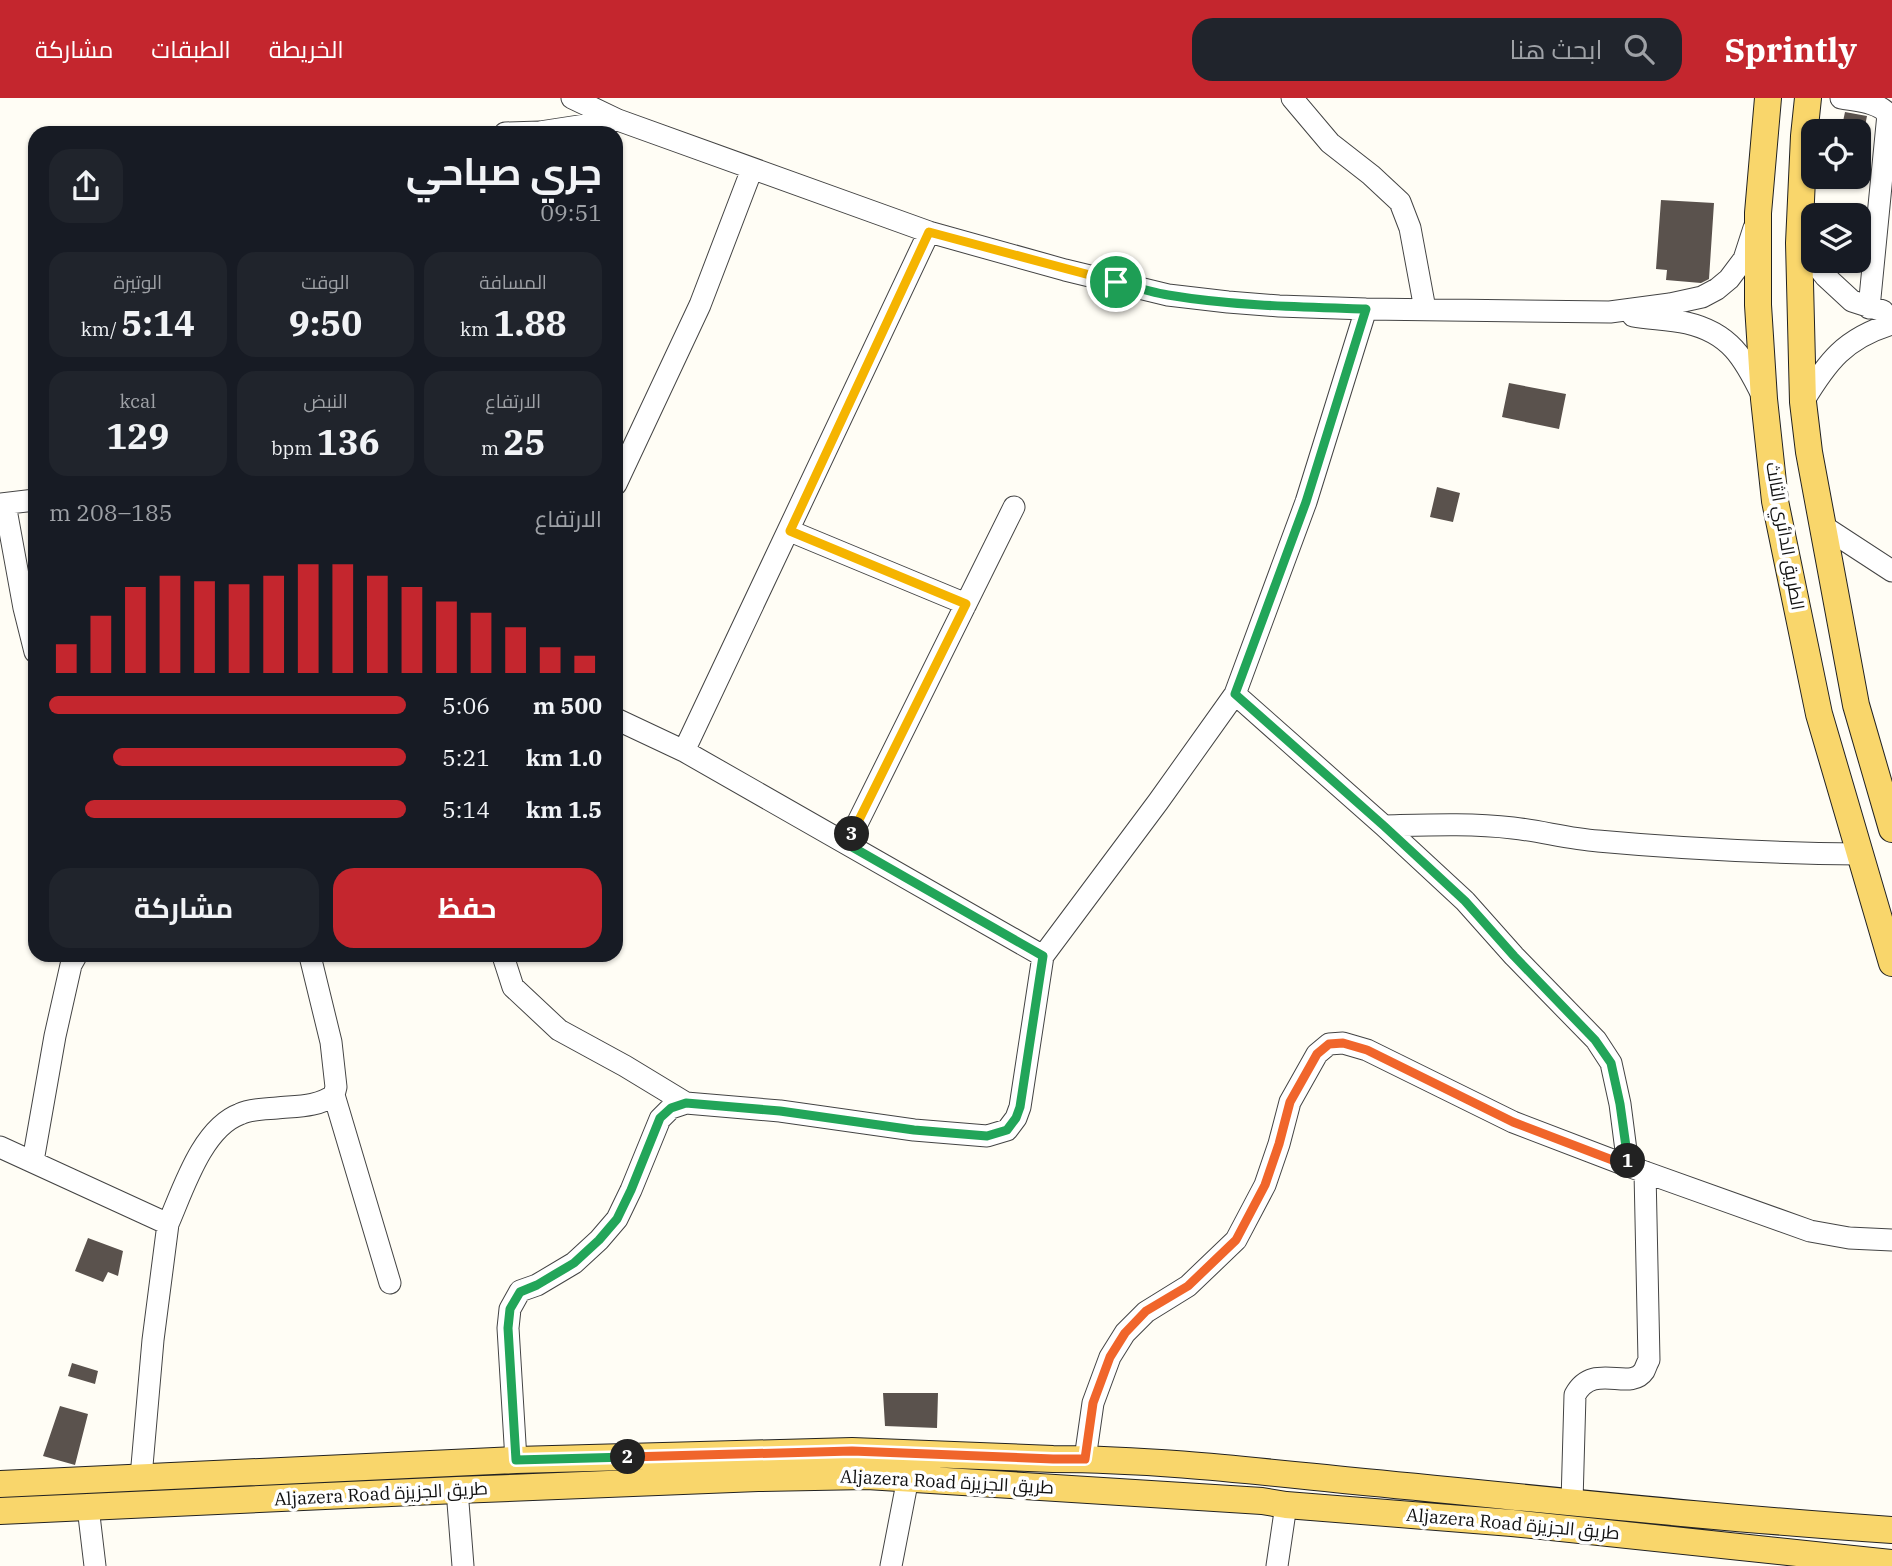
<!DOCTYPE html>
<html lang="ar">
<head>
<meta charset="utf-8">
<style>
	:root { --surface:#171b24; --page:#20242c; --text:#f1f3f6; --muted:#9ea1a6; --accent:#c4262e }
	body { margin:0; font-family:"IBM Plex Serif",Cairo,serif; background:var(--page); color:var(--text); direction:rtl; height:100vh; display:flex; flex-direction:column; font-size:26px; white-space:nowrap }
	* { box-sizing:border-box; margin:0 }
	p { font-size:23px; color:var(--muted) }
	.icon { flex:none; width:38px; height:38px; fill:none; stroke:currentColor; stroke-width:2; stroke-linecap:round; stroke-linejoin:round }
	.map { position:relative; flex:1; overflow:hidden; direction:ltr }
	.panel { position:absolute; left:28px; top:28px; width:595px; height:836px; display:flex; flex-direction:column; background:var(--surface); border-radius:21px; box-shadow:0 2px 5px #0004; direction:rtl }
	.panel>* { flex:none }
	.controls { position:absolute; left:1801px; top:21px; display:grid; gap:14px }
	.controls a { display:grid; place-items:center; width:70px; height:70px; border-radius:14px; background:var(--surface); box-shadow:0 2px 5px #0004; font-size:35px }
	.pin { position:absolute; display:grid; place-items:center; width:60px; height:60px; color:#fff; margin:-30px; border:4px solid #fff; border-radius:50%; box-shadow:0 2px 7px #0007 }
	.km { position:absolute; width:35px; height:35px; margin:-18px; border-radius:50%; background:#222; color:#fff; font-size:19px; line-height:35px; text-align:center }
	.round { display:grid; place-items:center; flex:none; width:74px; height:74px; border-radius:21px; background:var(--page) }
	.headline { display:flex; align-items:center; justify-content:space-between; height:119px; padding:0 21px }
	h1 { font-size:38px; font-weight:700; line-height:52px }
	.figures { display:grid; grid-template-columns:repeat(3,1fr); gap:10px; height:119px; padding:7px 21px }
	.figures div { display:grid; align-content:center; border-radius:18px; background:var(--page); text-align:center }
	.figures b { font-size:35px; font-weight:700 }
	.figures small { font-size:19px; font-weight:400 }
	.figures p { font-size:19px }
	.chart { height:196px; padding:14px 21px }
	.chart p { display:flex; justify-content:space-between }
	.chart svg { width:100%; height:126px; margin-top:7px; stroke:var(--accent); stroke-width:6 }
	.primary-button { display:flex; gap:14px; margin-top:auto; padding:14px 21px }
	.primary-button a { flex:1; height:80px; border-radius:21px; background:var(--accent); color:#fff; font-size:28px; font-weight:700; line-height:80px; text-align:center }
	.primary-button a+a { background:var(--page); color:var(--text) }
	ul { padding:0 21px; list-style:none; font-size:23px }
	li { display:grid; grid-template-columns:112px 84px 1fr; align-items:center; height:52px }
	li i { height:18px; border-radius:9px; background:var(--accent) }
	header { display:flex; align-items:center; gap:42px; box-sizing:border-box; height:98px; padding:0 35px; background:var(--accent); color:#fff }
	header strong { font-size:33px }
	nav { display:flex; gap:38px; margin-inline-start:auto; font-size:24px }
	.search { width:490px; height:63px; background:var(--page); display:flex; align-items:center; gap:18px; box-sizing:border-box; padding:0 24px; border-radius:21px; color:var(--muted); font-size:26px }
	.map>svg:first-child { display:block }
	.building { fill:#5a524d }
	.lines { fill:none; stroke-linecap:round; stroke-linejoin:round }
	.minor-casing { stroke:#444; stroke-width:23 }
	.major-casing { stroke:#222; stroke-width:28 }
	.minor { stroke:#fff; stroke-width:21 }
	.major { stroke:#f9d66b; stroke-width:26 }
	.split-1-casing { stroke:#fff; stroke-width:14 }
	.split-2-casing { stroke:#fff; stroke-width:14 }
	.split-3-casing { stroke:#fff; stroke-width:14 }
	.split-4-casing { stroke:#fff; stroke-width:14 }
	.split-1 { stroke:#22a559; stroke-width:9 }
	.split-2 { stroke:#f0652b; stroke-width:9 }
	.split-3 { stroke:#22a559; stroke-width:9 }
	.split-4 { stroke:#f5b400; stroke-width:9 }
	.labels { text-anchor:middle; stroke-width:7; stroke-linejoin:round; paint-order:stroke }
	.street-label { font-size:18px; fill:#111; stroke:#fff }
</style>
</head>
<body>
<header>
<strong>Sprintly</strong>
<div class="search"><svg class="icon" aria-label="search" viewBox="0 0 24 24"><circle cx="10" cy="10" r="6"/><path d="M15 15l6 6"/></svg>ابحث هنا</div>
<nav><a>الخريطة</a><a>الطبقات</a><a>مشاركة</a></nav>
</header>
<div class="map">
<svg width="1892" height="1468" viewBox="0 0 1892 1468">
	<rect width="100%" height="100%" fill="#fffdf5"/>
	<path class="building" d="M1845,14L1867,18L1864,33H1841Z
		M1661,102L1714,105L1709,181L1701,185L1666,182L1667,172L1656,171Z
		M1509,285L1566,296L1559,331L1502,319Z
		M1437,389L1460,395L1453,424L1430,419Z
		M88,1140L123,1153L118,1178L108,1174L103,1184L75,1173Z
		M72,1265L98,1273L95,1286L68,1278Z
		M883,1295H938L937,1330L885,1328Z
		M60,1308L88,1316L75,1367L43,1358Z"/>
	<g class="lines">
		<defs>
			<path id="minor" d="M572,0L618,22L929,134L1065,172L1168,197L1228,204L1279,208L1366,211L1610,214L1670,206L1702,199L1717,191L1729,181L1744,161L1754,130
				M1292,0L1330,45L1371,77L1400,104L1410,130L1425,211
				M1841,0C1857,3 1878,4 1888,16L1869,210
				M505,35L540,34L618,22
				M1799,145L1825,178L1852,203L1883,213
				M1633,218C1650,221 1669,221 1687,225C1730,235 1744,260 1762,297
				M1803,304C1827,264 1845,240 1892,226
				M616,386L700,207L752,71
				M0,406L35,402
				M5,406L24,510L35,554
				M1823,428L1892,473
				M790,433L966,506
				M1235,596L1384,728L1465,803L1514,858L1596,942L1611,965L1620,1006L1628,1068
				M616,621L684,653L1043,858
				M684,653L929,134
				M1384,728C1427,727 1470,725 1513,730C1541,733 1569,741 1598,743C1685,751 1772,755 1860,756
				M847,746L1014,409
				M310,858L331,944L336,989L334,997L390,1185
				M503,858L513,889L559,932L625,968L686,1005
				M0,1049L168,1126L153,1242L141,1379
				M33,1063L55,938L71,867L76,858
				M168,1126C183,1092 202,1030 240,1016C250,1011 266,1011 277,1010C296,1008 318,1009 334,997
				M1085,1361L1093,1305L1110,1259L1125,1235L1146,1214L1188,1188L1236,1142L1265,1087L1279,1046L1290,1004L1317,956L1329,946L1343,945L1367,952L1513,1024L1628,1068L1810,1133L1849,1140L1892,1142
				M516,1362L508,1230L510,1211L520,1193L537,1187L574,1165L599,1142L617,1121L631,1092L660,1021L671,1010L686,1005L780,1013L914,1032L987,1038L1007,1032L1016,1020L1020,1009L1043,858L1158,704L1235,596L1306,404L1366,211
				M457,1392L463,1468
				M1572,1404L1575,1297C1593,1263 1630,1294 1644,1273C1646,1269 1647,1265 1649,1262L1645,1074
				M88,1409L95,1468
				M891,1468L908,1380
				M1277,1468L1286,1407"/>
			<path id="major" d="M1768,0L1758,115V207L1764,301L1775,403L1819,616L1892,865
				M1808,0L1804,38L1799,145L1803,304L1809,354L1856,607L1892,731
				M0,1386L516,1362L852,1353L1053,1361C1153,1361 1254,1373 1354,1383C1533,1400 1712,1420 1892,1432
				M0,1413L457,1392L758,1380L867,1378L1262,1403L1286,1407L1512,1425L1892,1465"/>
		</defs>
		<use href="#minor" class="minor-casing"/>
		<use href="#major" class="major-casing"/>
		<use href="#minor" class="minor"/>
		<use href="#major" class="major"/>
	</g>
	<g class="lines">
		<defs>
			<path id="split-1" d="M1116,184C1134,189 1151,194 1168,197C1233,208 1301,209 1366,211L1306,404L1235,596L1384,728L1465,803L1514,858L1595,942L1611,965L1620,1006L1628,1063"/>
			<path id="split-2" d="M628,1359L852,1353L1053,1361H1085L1093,1305L1110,1259L1125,1235L1146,1213L1188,1188L1236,1142L1265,1087L1279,1046L1290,1004L1317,956L1329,946L1343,945L1367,952L1513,1024L1628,1068V1063"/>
			<path id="split-3" d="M628,1359L516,1362L508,1230L510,1211L520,1194L537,1187L574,1165L599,1142L617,1121L631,1092L660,1020L671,1010L686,1005L780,1013L914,1032L987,1038L1007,1032L1016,1020L1020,1009L1043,858L847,746L852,736"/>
			<path id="split-4" d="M852,736L966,506L790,433L929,134L1116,184"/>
		</defs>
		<use href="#split-1" class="split-1-casing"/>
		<use href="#split-2" class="split-2-casing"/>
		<use href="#split-3" class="split-3-casing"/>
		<use href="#split-4" class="split-4-casing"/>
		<use href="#split-1" class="split-1"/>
		<use href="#split-2" class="split-2"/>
		<use href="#split-3" class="split-3"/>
		<use href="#split-4" class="split-4"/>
	</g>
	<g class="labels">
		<g class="street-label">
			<text transform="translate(1785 438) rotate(80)" y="6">الطريق الدائري الثالث</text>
			<text transform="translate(947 1384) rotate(3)" y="6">Aljazera Road طريق الجزيزة</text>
			<text transform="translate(381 1396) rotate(-3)" y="6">Aljazera Road طريق الجزيزة</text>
			<text transform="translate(1513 1426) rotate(5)" y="6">Aljazera Road طريق الجزيزة</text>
		</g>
	</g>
</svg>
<div class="controls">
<a><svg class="icon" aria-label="locate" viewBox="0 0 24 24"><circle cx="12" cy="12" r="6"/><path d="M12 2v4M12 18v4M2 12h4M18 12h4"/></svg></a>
<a><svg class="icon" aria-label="layers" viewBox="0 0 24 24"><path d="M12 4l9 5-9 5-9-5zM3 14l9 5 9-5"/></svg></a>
</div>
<div class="pin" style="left:1116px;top:184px;background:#1e9e55"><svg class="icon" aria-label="arrive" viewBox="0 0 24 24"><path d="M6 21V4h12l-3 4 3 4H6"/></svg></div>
<b class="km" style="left:1628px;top:1063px">1</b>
<b class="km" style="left:628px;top:1359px">2</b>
<b class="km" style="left:852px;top:736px">3</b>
<section class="panel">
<div class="headline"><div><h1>جري صباحي</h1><p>09:51</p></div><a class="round"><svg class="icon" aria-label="share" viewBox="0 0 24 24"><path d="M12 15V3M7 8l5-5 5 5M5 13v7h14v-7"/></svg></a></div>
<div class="figures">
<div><p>المسافة</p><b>1.88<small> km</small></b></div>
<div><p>الوقت</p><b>9:50</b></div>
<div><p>الوتيرة</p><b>5:14<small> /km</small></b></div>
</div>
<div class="figures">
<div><p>الارتفاع</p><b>25<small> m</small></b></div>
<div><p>النبض</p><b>136<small> bpm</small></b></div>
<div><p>kcal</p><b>129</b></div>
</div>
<div class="chart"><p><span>الارتفاع</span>185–208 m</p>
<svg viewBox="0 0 160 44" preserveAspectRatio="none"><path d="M5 44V34M15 44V24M25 44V14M35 44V10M45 44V12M55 44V13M65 44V10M75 44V6M85 44V6M95 44V10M105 44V14M115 44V19M125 44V23M135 44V28M145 44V35M155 44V38"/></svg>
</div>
<ul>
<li><b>500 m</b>5:06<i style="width:100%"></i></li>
<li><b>1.0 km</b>5:21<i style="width:82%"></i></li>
<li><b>1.5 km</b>5:14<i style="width:90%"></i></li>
</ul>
<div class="primary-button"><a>حفظ</a><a>مشاركة</a></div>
</section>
</div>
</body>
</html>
